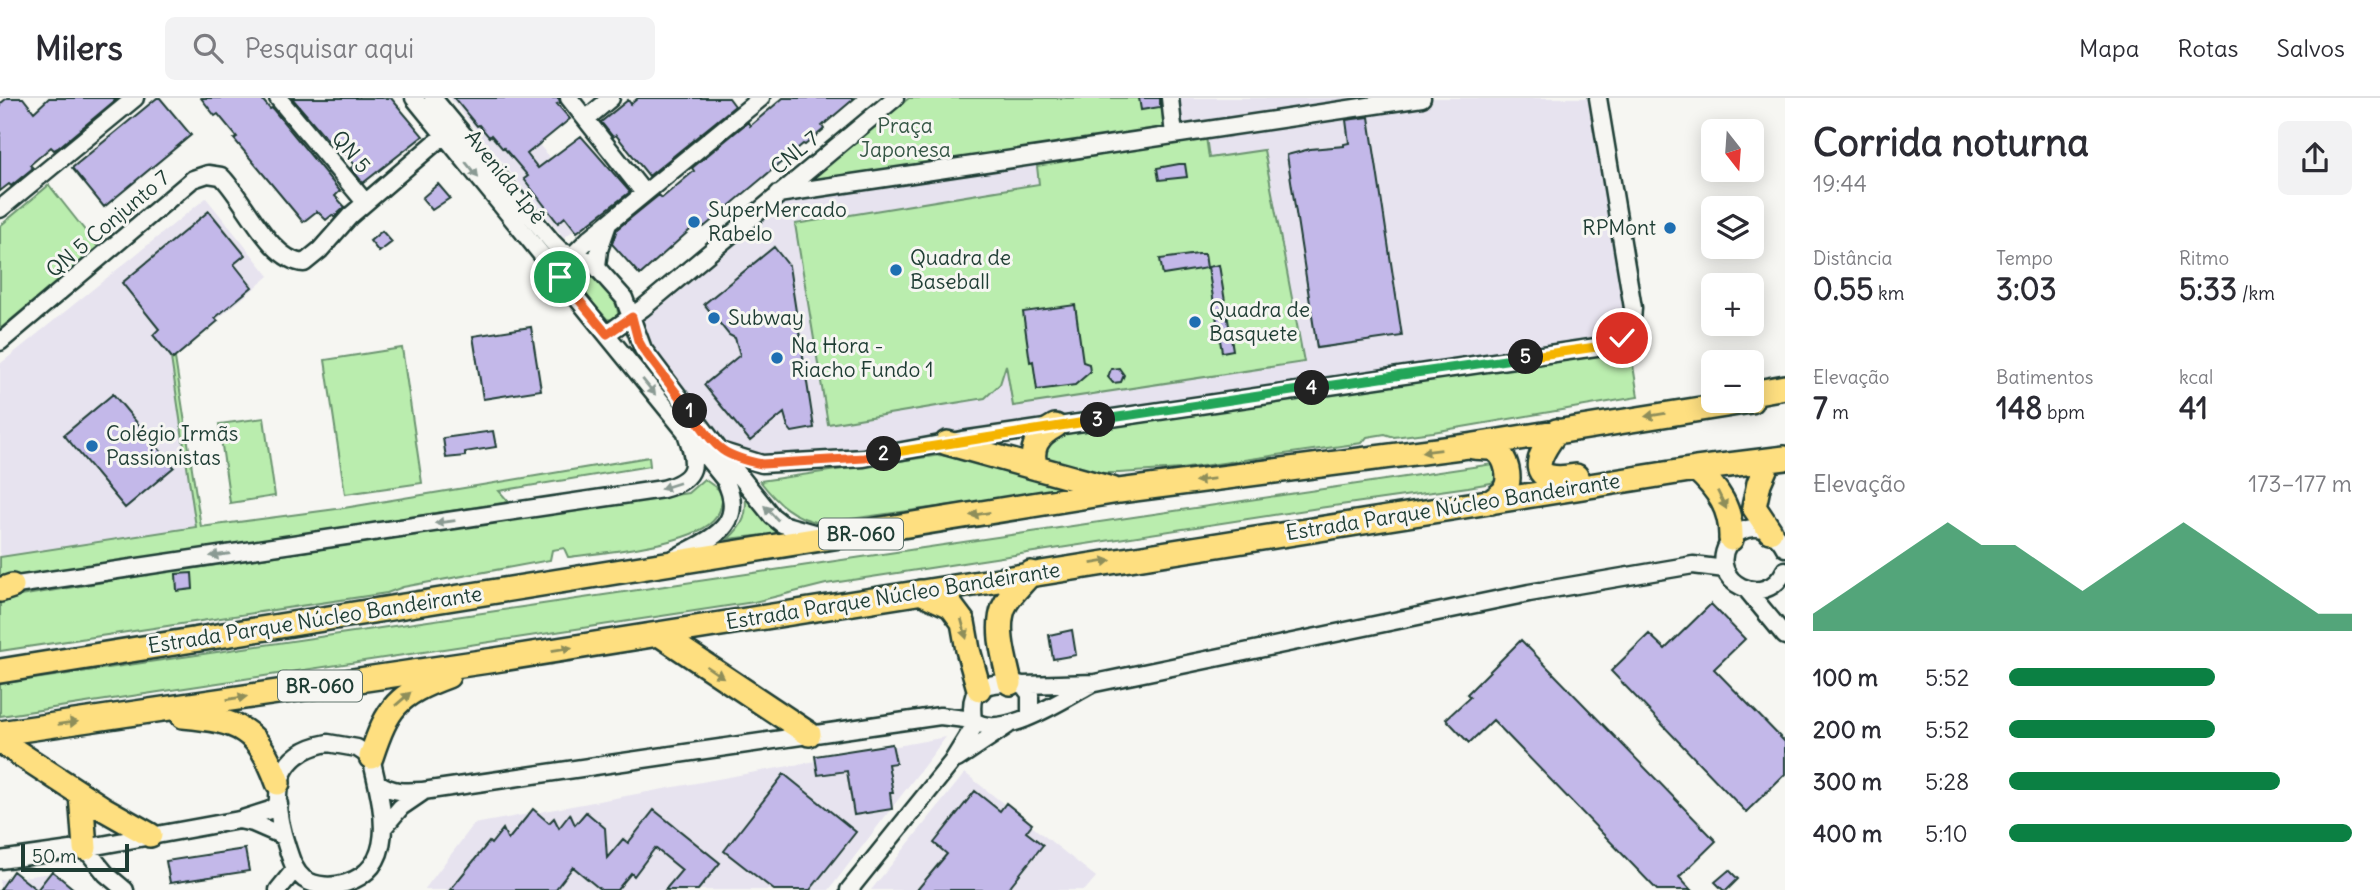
<!DOCTYPE html>
<html lang="pt">
<head>
<meta charset="utf-8">
<style>
	:root { --surface:#fff; --page:#f2f2f3; --text:#2b2b33; --muted:#7c7c81; --line:#e1e1e2; --accent:#0b8043 }
	body { margin:0; font-family:Delius,sans-serif; background:var(--page); color:var(--text); height:100vh; display:flex; flex-direction:column; font-size:26px; white-space:nowrap }
	* { box-sizing:border-box; margin:0 }
	p { font-size:23px; color:var(--muted) }
	.icon { flex:none; width:38px; height:38px; fill:none; stroke:currentColor; stroke-width:2; stroke-linecap:round; stroke-linejoin:round }
	.map { position:relative; flex:1; overflow:hidden }
	.drawer { display:flex; flex-direction:column; background:var(--surface); width:595px }
	.drawer>* { flex:none }
	.needle { width:46px; rotate:163deg }
	.controls { position:absolute; left:1701px; top:21px; display:grid; gap:14px }
	.controls a { display:grid; place-items:center; width:63px; height:63px; border-radius:10px; background:var(--surface); box-shadow:0 4px 18px #0003; font-size:35px }
	.scale { position:absolute; left:21px; bottom:18px; width:108px; box-sizing:border-box; padding-left:7px; border:4px solid #1f3d34; border-top:0; font-size:19px; line-height:24px; white-space:nowrap; color:#1f3d34; -webkit-text-stroke:5px #f6f6f2; paint-order:stroke }
	.pin { position:absolute; display:grid; place-items:center; width:60px; height:60px; color:#fff; margin:-30px; border:4px solid #fff; border-radius:50%; box-shadow:0 2px 7px #0007 }
	.km { position:absolute; width:35px; height:35px; margin:-18px; border-radius:50%; background:#222; color:#fff; font-size:19px; line-height:35px; text-align:center }
	.round { display:grid; place-items:center; flex:none; width:74px; height:74px; border-radius:10px; background:var(--page) }
	.headline { display:flex; align-items:center; justify-content:space-between; height:119px; padding:0 28px }
	h1 { font-size:38px; font-weight:700; line-height:52px }
	.figures { display:grid; grid-template-columns:repeat(3,1fr); gap:10px; height:119px; padding:7px 28px }
	.figures div { display:grid; align-content:center }
	.figures b { font-size:30px; font-weight:700 }
	.figures small { font-size:19px; font-weight:400 }
	.figures p { font-size:19px }
	.chart { height:196px; padding:14px 28px }
	.chart p { display:flex; justify-content:space-between }
	.chart svg { width:100%; height:126px; margin-top:7px; fill:var(--accent); opacity:.7 }
	ul { padding:0 28px; list-style:none; font-size:23px }
	li { display:grid; grid-template-columns:112px 84px 1fr; align-items:center; height:52px }
	li i { height:18px; border-radius:9px; background:var(--accent) }
	header { display:flex; align-items:center; gap:42px; box-sizing:border-box; height:98px; padding:0 35px; background:var(--surface); border-bottom:2px solid var(--line) }
	header strong { font-size:33px }
	nav { display:flex; gap:38px; margin-inline-start:auto; font-size:24px }
	.search { width:490px; height:63px; background:var(--page); display:flex; align-items:center; gap:18px; box-sizing:border-box; padding:0 24px; border-radius:10px; color:var(--muted); font-size:26px }
	main { display:flex; flex:1; min-height:0 }
	.map>svg:first-child { display:block }
	.built { fill:#e7e3ef }
	.green { fill:#baedae; stroke:#6c9571; stroke-width:2 }
	.building { fill:#c3b8e9; stroke:#1f3d34; stroke-width:2 }
	.lines { fill:none; stroke-linecap:round; stroke-linejoin:round }
	.minor-casing { stroke:#1f3d34; stroke-width:21 }
	.highway-casing { stroke:#1f3d34; stroke-width:28 }
	.minor { stroke:#f6f6f2; stroke-width:16 }
	.highway { stroke:#fedf80; stroke-width:23 }
	.oneway { fill:#8a9a93 }
	.oneway2 { fill:#8e8e5a }
	.split-1-casing { stroke:#fff; stroke-width:14 }
	.split-2-casing { stroke:#fff; stroke-width:14 }
	.split-3-casing { stroke:#fff; stroke-width:14 }
	.split-4-casing { stroke:#fff; stroke-width:14 }
	.split-5-casing { stroke:#fff; stroke-width:14 }
	.split-6-casing { stroke:#fff; stroke-width:14 }
	.split-1 { stroke:#f0652b; stroke-width:9 }
	.split-2 { stroke:#f0652b; stroke-width:9 }
	.split-3 { stroke:#f5b400; stroke-width:9 }
	.split-4 { stroke:#22a559; stroke-width:9 }
	.split-5 { stroke:#22a559; stroke-width:9 }
	.split-6 { stroke:#f5b400; stroke-width:9 }
	.poi-dot { fill:#1f6fb2; stroke:#f6f6f2; stroke-width:2.5 }
	.labels { text-anchor:middle; stroke-width:6; stroke-linejoin:round; paint-order:stroke }
	.shield { fill:#f6f6f2; stroke:#60746d; stroke-width:2 }
	.shield-label { font-size:19px; font-weight:bold; fill:#1f3d34 }
	.park-label { font-size:21px; fill:#365746; stroke:#f6f6f2 }
	.street-label { font-size:21px; fill:#1f3d34; stroke:#f6f6f2 }
	.poi-label { font-size:21px; fill:#1f3d34; stroke:#f6f6f2; text-anchor:start }
</style>
</head>
<body>
<header>
<strong>Milers</strong>
<div class="search"><svg class="icon" aria-label="search" viewBox="0 0 24 24"><circle cx="10" cy="10" r="6"/><path d="M15 15l6 6"/></svg>Pesquisar aqui</div>
<nav><a>Mapa</a><a>Rotas</a><a>Salvos</a></nav>
</header>
<main>
<div class="map">
<svg width="1785" height="792" viewBox="0 0 1785 792">
	<rect width="100%" height="100%" fill="#f6f6f2"/>
	<filter id="ink" filterUnits="userSpaceOnUse"><feTurbulence type="fractalNoise" baseFrequency=".0143" numOctaves="2"/><feDisplacementMap in="SourceGraphic" scale="14" xChannelSelector="R" yChannelSelector="G"/><feConvolveMatrix kernelMatrix="1 2 1 2 8 2 1 2 1" color-interpolation-filters="sRGB"/></filter>
	<g filter="url(#ink)">
		<path class="built" d="M450,0H501L595,115L564,140Z
			M899,0H1606L1642,225L1624,250L1602,256L803,367L720,352L630,218Z
			M206,100L269,178L171,260L196,430L0,459V266Z
			M946,639L829,792H424L474,726Z
			M965,675L1096,779L1085,792H871Z
			M52,775L73,792H0V782Z"/>
		<path class="green" d="M909,0H1164L1166,22L1163,30L1156,33L807,83Z
			M1206,39L1209,60L1264,52L1304,264L1013,308L1006,267L1000,286L985,300L828,326L795,126L1039,86L1037,68Z
			M49,87L98,149L0,231V128Z
			M586,177C600,181 620,203 618,219L613,222L607,221L582,193L580,184Z
			M402,250L422,385L345,396L325,262Z
			M1624,250L1632,261L1638,299L1433,334L1394,339L1385,336L1367,339L1362,345L1181,371L1119,375H1092L1045,363L1037,349L1054,338L1065,336L1602,256Z
			M171,260H175L201,429L344,410L649,359L650,368L499,393L509,404L0,482V459L196,429Z
			M264,320L275,398L230,405L219,326Z
			M941,357L972,362L1068,391L821,425C793,420 777,405 760,383Z
			M1493,366L1499,369L1500,380L1491,385L1468,389L1319,410L826,486L754,504L0,618V586Z
			M704,381L718,391L723,399C721,408 720,416 713,423C690,447 602,455 568,459L564,450L552,452L550,462L403,489L387,495L0,553V503L8,500L169,473L184,472L688,395Z
			M745,395L785,435L728,441C744,427 748,416 745,395Z"/>
		<path class="building" d="M7,0H23L34,14L49,0H118L58,50L54,52L51,49L30,67L33,70L11,88L9,86L0,93V6Z
			M157,0H160L191,37L104,109L72,70Z
			M201,0H261L270,11L272,10L340,93L335,98L345,109L334,119L332,117L326,122L317,113L303,124L234,41L237,39L218,16L215,18Z
			M292,0H391L423,38L363,85L351,70L355,67L332,39L328,42Z
			M454,0H559L560,5L557,6L570,21L527,56L538,70L581,38L630,94L577,134L565,119L558,125L524,81L528,78L504,50L503,51L491,37L489,39L479,27L477,28Z
			M638,0H729L735,8L649,78L616,37L613,39L601,24L628,2L631,6Z
			M783,0H855L822,28L824,31L805,47L803,46L704,129L699,124L640,177L612,146L617,131L659,97L662,100L694,73L692,70L748,24L750,28Z
			M1139,0H1160V9L1141,12Z
			M1369,19L1402,238L1317,250L1287,57L1310,51L1344,48V46L1349,45L1346,22Z
			M1179,66H1185L1187,79L1159,82L1157,70Z
			M438,86L450,100L432,112L422,100Z
			M209,113L245,157L234,166L252,189L215,220L218,223L173,261L153,237L159,231L122,185Z
			M382,133L392,144L379,154L370,143Z
			M774,149L789,168L814,330L792,334L788,329L784,315L750,343L704,287L740,257L735,240L729,237L704,206Z
			M1198,156H1205L1207,170L1163,177L1160,161Z
			M1219,167L1233,252L1222,254L1208,169Z
			M1075,207L1083,264L1089,266L1090,274L1075,287L1037,292L1033,263L1030,264L1023,214Z
			M531,229L541,292L483,301L473,238Z
			M1119,270L1124,277L1121,284L1113,285L1108,279L1111,271Z
			M113,296L174,369L125,410L64,337Z
			M493,333L496,349L465,354V358L446,360L443,340Z
			M192,475L193,491L177,493L176,476Z
			M1711,506L1745,541L1714,571L1785,644V676L1746,714L1611,573L1649,536L1665,551Z
			M1072,532L1076,557L1053,561L1049,537Z
			M1521,542L1716,743L1679,779L1691,792H1657L1493,622L1469,645L1446,621L1470,599L1467,596Z
			M892,646L896,665L888,666L893,695H890L892,711L854,717L847,673L818,677L815,658Z
			M784,676L856,734L810,792H774L724,753Z
			M975,693L1000,713L1006,705L1032,726L1026,734L1043,747L1007,792H917L947,756L934,745Z
			M533,711L549,725L554,720L559,730L570,716L575,727L586,714L605,730L607,760L623,741L628,745L654,712L720,765L698,792H665L682,772L655,750L634,778L631,775L617,792H601L573,769L555,792H450L489,744L491,746L503,731L508,742Z
			M245,751L249,773L170,785L166,763Z
			M1729,772L1738,781L1727,792H1723L1715,784Z
			M13,773L37,792L52,773L75,792H0Z"/>
		<g class="lines">
			<defs>
				<path id="minor" d="M278,0L365,104
					M414,0L725,382C748,429 710,440 675,460
					M433,0L553,145L561,153L591,163L624,200L643,251L720,353L772,418L782,426L824,438
					M569,0L644,95
					M1170,0L1174,37
					M586,21L611,0
					M778,96L1422,0
					M0,111L135,0
					M597,168L599,152L608,126
					M560,179L573,157L590,140L761,0
					M607,236L643,210L895,0
					M0,244L193,81L208,76L221,78C244,100 270,163 304,165L320,152L350,118L450,32
					M720,353L762,366L864,360L962,342L1603,248C1621,241 1633,232 1633,210L1598,0
					M1785,450C1779,438 1770,430 1755,430C1744,430 1734,436 1728,446C1707,483 1765,514 1785,472
					M3,489L663,391C699,381 697,366 686,335
					M1747,492L1785,538
					M1023,587L1095,585L1529,495L1693,467L1725,471
					M1030,618V596L1023,587C1010,584 980,583 974,598C971,606 972,614 973,622C1000,644 1063,601 1090,587
					M328,645L357,650L371,659C380,701 402,767 346,785C333,789 316,789 304,781C294,773 291,761 287,749C271,702 271,655 328,645Z
					M957,661L1008,627
					M378,685C393,695 406,694 423,693L940,618L973,622
					M239,722L253,725L283,738
					M384,729L401,709L423,694
					M85,750L106,776L125,792
					M0,762L85,750L239,722L270,712L279,706
					M278,792L295,771
					M849,792L952,664L976,625"/>
				<path id="highway" d="M1752,295L1785,289
					M1557,333C1533,363 1528,386 1576,378
					M947,345L1112,391
					M1473,349C1479,350 1490,349 1495,352C1507,359 1512,382 1504,393C1501,397 1495,400 1491,404
					M1769,362L1759,385L1754,409L1770,433
					M1036,370C1029,350 1038,337 1055,328
					M1696,371C1718,391 1732,411 1731,441
					M0,492L12,488
					M920,494L951,508L963,524L968,552L979,591
					M659,536L809,636
					M0,573L1119,393L1468,348L1751,303
					M1010,585C1005,563 995,531 1004,509C1009,497 1022,486 1031,475
					M183,618C239,623 258,630 278,685
					M0,635L495,562L1696,371L1785,360
					M0,643L104,711L150,737
					M371,659C388,608 397,597 448,578
					M81,696L85,750"/>
			</defs>
			<use href="#minor" class="minor-casing"/>
			<use href="#highway" class="highway-casing"/>
			<use href="#minor" class="minor"/>
			<use href="#highway" class="highway"/>
		</g>
		<defs><path id="oneway-solid" d="M-6-.8H1V-3.2L6.5 0L1 3.2V.8H-6Z" transform="scale(1.75)"/></defs>
		<g class="oneway">
			<use href="#oneway-solid" transform="translate(472 72) rotate(51)"/>
			<use href="#oneway-solid" transform="translate(649 289) rotate(51)"/>
			<use href="#oneway-solid" transform="translate(670 388) rotate(162)"/>
			<use href="#oneway-solid" transform="translate(771 415) rotate(-134)"/>
			<use href="#oneway-solid" transform="translate(445 424) rotate(172)"/>
			<use href="#oneway-solid" transform="translate(220 457) rotate(172)"/>
		</g>
		<g class="oneway2">
			<use href="#oneway-solid" transform="translate(1655 317) rotate(171)"/>
			<use href="#oneway-solid" transform="translate(1431 353) rotate(173)"/>
			<use href="#oneway-solid" transform="translate(1205 382) rotate(173)"/>
			<use href="#oneway-solid" transform="translate(1722 402) rotate(64)"/>
			<use href="#oneway-solid" transform="translate(980 416) rotate(171)"/>
			<use href="#oneway-solid" transform="translate(1101 464) rotate(-9)"/>
			<use href="#oneway-solid" transform="translate(964 531) rotate(75)"/>
			<use href="#oneway-solid" transform="translate(562 551) rotate(-9)"/>
			<use href="#oneway-solid" transform="translate(715 574) rotate(34)"/>
			<use href="#oneway-solid" transform="translate(237 600) rotate(-9)"/>
			<use href="#oneway-solid" transform="translate(403 601) rotate(-41)"/>
			<use href="#oneway-solid" transform="translate(68 625) rotate(-8)"/>
		</g>
	</g>
	<g class="lines" filter="url(#ink)">
		<defs>
			<path id="split-1" d="M560,179L607,236L632,219L638,242L643,251L690,313"/>
			<path id="split-2" d="M690,313C716,348 717,357 762,366L864,360L884,356"/>
			<path id="split-3" d="M884,356L1098,322"/>
			<path id="split-4" d="M1098,322L1312,290"/>
			<path id="split-5" d="M1312,290L1526,259"/>
			<path id="split-6" d="M1526,259L1603,248L1622,240"/>
		</defs>
		<use href="#split-1" class="split-1-casing"/>
		<use href="#split-2" class="split-2-casing"/>
		<use href="#split-3" class="split-3-casing"/>
		<use href="#split-4" class="split-4-casing"/>
		<use href="#split-5" class="split-5-casing"/>
		<use href="#split-6" class="split-6-casing"/>
		<use href="#split-1" class="split-1"/>
		<use href="#split-2" class="split-2"/>
		<use href="#split-3" class="split-3"/>
		<use href="#split-4" class="split-4"/>
		<use href="#split-5" class="split-5"/>
		<use href="#split-6" class="split-6"/>
	</g>
	<g class="poi-dot">
		<circle cx="694" cy="124" r="7"/>
		<circle cx="1670" cy="130" r="7"/>
		<circle cx="896" cy="172" r="7"/>
		<circle cx="714" cy="220" r="7"/>
		<circle cx="1195" cy="224" r="7"/>
		<circle cx="777" cy="260" r="7"/>
		<circle cx="92" cy="348" r="7"/>
	</g>
	<g class="labels">
		<g class="shield">
			<rect x="819" y="420.5" width="84" height="31" rx="5"/>
			<rect x="278" y="572.5" width="84" height="31" rx="5"/>
		</g>
		<g class="shield-label">
			<text x="861" y="443">BR-060</text>
			<text x="320" y="595">BR-060</text>
		</g>
		<g class="park-label">
			<text x="905" y="35">Praça<tspan x="905" dy="24">Japonesa</tspan></text>
		</g>
		<g class="street-label">
			<text transform="translate(351 54) rotate(50)" y="7">QN 5</text>
			<text transform="translate(795 55) rotate(-39)" y="7">CNL 7</text>
			<text transform="translate(505 79) rotate(51)" y="7">Avenida Ipê</text>
			<text transform="translate(108 126) rotate(-40)" y="7">QN 5 Conjunto 7</text>
			<text transform="translate(1453 409) rotate(-9)" y="7">Estrada Parque Núcleo Bandeirante</text>
			<text transform="translate(893 498) rotate(-9)" y="7">Estrada Parque Núcleo Bandeirante</text>
			<text transform="translate(315 522) rotate(-9)" y="7">Estrada Parque Núcleo Bandeirante</text>
		</g>
		<g class="poi-label">
			<text x="708" y="119">SuperMercado<tspan x="708" dy="24">Rabelo</tspan></text>
			<text x="1656" y="137" text-anchor="end">RPMont</text>
			<text x="910" y="167">Quadra de<tspan x="910" dy="24">Baseball</tspan></text>
			<text x="1209" y="219">Quadra de<tspan x="1209" dy="24">Basquete</tspan></text>
			<text x="728" y="227">Subway</text>
			<text x="791" y="255">Na Hora -<tspan x="791" dy="24">Riacho Fundo 1</tspan></text>
			<text x="106" y="343">Colégio Irmãs<tspan x="106" dy="24">Passionistas</tspan></text>
		</g>
	</g>
</svg>
<div class="controls">
<a><svg class="needle" viewBox="-14 -14 28 28"><path d="M0-13l5 13h-10z" fill="#e53935"/><path d="M0 13l5-13h-10z" fill="#7c7c81"/></svg></a>
<a><svg class="icon" aria-label="layers" viewBox="0 0 24 24"><path d="M12 4l9 5-9 5-9-5zM3 14l9 5 9-5"/></svg></a>
<a>+</a>
<a>−</a>
</div>
<div class="scale">50 m</div>
<div class="pin" style="left:560px;top:179px;background:#1e9e55"><svg class="icon" aria-label="arrive" viewBox="0 0 24 24"><path d="M6 21V4h12l-3 4 3 4H6"/></svg></div>
<div class="pin" style="left:1622px;top:240px;background:#d93025"><svg class="icon" aria-label="check" viewBox="0 0 24 24"><path d="M5 12l5 5 9-10"/></svg></div>
<b class="km" style="left:690px;top:313px">1</b>
<b class="km" style="left:884px;top:356px">2</b>
<b class="km" style="left:1098px;top:322px">3</b>
<b class="km" style="left:1312px;top:290px">4</b>
<b class="km" style="left:1526px;top:259px">5</b>
</div>
<section class="drawer">
<div class="headline"><div><h1>Corrida noturna</h1><p>19:44</p></div><a class="round"><svg class="icon" aria-label="share" viewBox="0 0 24 24"><path d="M12 15V3M7 8l5-5 5 5M5 13v7h14v-7"/></svg></a></div>
<div class="figures">
<div><p>Distância</p><b>0.55<small> km</small></b></div>
<div><p>Tempo</p><b>3:03</b></div>
<div><p>Ritmo</p><b>5:33<small> /km</small></b></div>
</div>
<div class="figures">
<div><p>Elevação</p><b>7<small> m</small></b></div>
<div><p>Batimentos</p><b>148<small> bpm</small></b></div>
<div><p>kcal</p><b>41</b></div>
</div>
<div class="chart"><p><span>Elevação</span>173–177 m</p>
<svg viewBox="0 0 160 44" preserveAspectRatio="none"><path d="M0 44V38L10 30L20 22L30 14L40 6L50 14L60 14L70 22L80 30L90 22L100 14L110 6L120 14L130 22L140 30L150 38L160 38V44z"/></svg>
</div>
<ul>
<li><b>100 m</b>5:52<i style="width:60%"></i></li>
<li><b>200 m</b>5:52<i style="width:60%"></i></li>
<li><b>300 m</b>5:28<i style="width:79%"></i></li>
<li><b>400 m</b>5:10<i style="width:100%"></i></li>
</ul>
</section>
</main>
</body>
</html>
